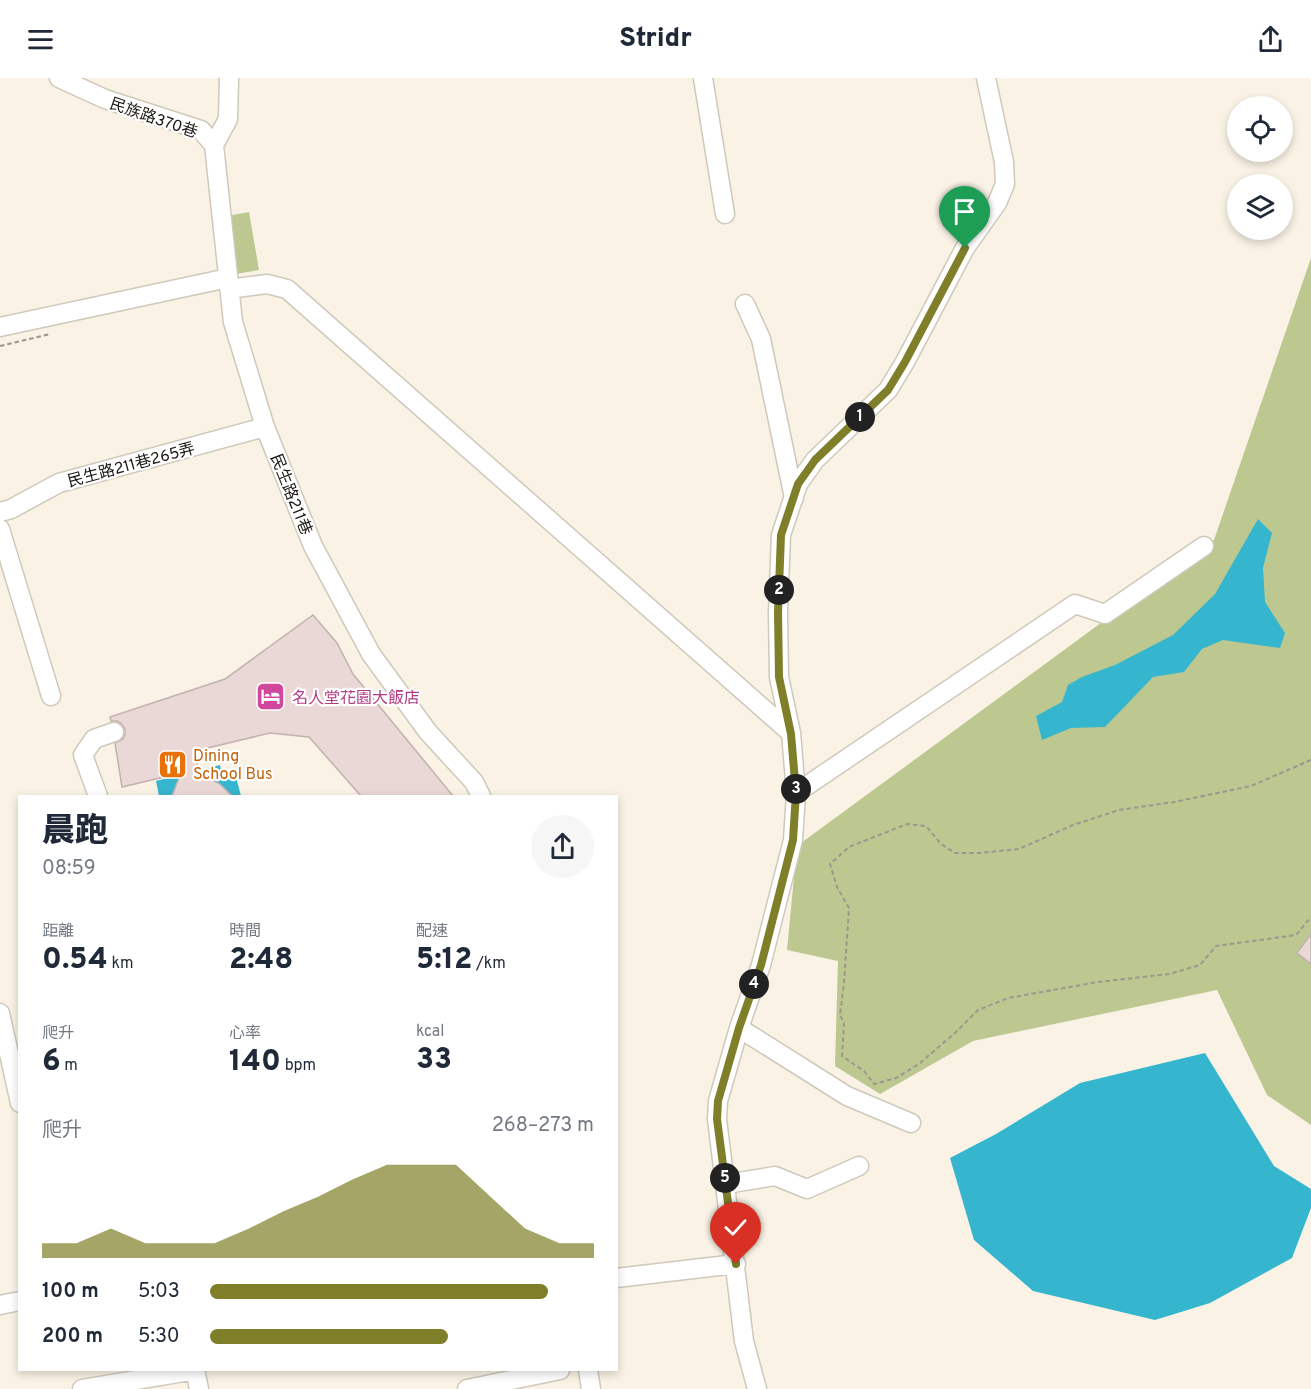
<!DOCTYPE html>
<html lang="zh-TW">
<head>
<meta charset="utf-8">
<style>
	:root { --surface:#fff; --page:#f6f6f7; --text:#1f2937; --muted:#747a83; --accent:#7e7f28 }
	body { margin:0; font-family:Overpass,"Noto Sans TC",sans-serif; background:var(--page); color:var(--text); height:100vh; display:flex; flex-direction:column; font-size:22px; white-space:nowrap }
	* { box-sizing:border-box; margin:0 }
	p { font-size:20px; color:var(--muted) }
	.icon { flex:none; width:33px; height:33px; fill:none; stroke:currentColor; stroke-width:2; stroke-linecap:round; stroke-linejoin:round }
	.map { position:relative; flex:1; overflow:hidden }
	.sheet { position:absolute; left:18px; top:717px; width:600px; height:576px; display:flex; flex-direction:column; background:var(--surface); border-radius:0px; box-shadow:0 3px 9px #0003 }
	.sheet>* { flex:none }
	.fabs { position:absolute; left:1227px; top:18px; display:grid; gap:12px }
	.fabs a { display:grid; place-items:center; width:66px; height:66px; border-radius:50%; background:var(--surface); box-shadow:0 3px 9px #0003; font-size:30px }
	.pin { position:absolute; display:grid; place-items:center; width:51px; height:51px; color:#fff; margin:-62px -26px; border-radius:50% 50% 50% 0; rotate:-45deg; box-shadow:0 0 6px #0007 }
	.pin .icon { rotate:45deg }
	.km { position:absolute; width:30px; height:30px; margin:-15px; border-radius:50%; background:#222; color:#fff; font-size:16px; line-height:30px; text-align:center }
	.round { display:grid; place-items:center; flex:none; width:63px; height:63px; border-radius:32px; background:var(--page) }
	.summary { display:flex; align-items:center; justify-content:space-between; height:102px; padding:0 24px }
	h1 { font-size:33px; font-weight:800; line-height:45px }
	.stats { display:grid; grid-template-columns:repeat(3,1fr); gap:9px; height:102px; padding:6px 24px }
	.stats div { display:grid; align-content:center }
	.stats b { font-size:30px; font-weight:800 }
	.stats small { font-size:16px; font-weight:400 }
	.stats p { font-size:16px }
	.chart { height:168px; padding:12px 24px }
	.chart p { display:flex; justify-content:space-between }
	.chart svg { width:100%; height:108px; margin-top:6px; fill:var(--accent); opacity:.7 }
	ul { padding:0 24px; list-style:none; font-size:20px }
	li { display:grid; grid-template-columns:96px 72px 1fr; align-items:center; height:45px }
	li i { height:15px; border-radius:8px; background:var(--accent) }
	header { display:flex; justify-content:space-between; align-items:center; height:78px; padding:0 24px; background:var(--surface); font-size:27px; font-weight:800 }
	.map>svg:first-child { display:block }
	.green { fill:#bcc890 }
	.water { fill:#36b6ce }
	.building { fill:#ead8d7; stroke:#c2b1b0; stroke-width:1.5 }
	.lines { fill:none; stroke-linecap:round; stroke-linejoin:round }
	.minor-casing { stroke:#cfc9bb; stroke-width:21 }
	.path { stroke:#9c978e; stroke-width:2; stroke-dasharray:4.5 3; stroke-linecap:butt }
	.minor { stroke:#fff; stroke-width:18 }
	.route-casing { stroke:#fff; stroke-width:12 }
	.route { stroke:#7e7f28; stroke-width:8 }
	.labels { text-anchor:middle; stroke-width:4.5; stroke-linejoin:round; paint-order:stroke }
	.street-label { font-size:16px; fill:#1b1914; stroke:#fff }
	.hotel-label { font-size:16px; fill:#b23c85; stroke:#fff; text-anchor:start }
	.food-label { font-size:16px; fill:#c56008; stroke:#fff; text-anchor:start }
</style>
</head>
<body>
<header><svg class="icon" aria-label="menu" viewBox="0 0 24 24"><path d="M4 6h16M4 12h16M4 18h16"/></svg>Stridr<svg class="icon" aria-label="share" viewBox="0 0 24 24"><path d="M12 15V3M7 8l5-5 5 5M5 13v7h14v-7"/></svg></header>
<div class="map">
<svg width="1311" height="1311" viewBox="0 0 1311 1311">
	<rect width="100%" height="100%" fill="#f9f2e5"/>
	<path class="green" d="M249,134L259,192L236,196L227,138Z
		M1311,180V1047L1267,1017L1217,912L973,963L880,1016L835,988L838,883L787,872L797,768L1214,462Z"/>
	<path class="water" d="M1258,441L1272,455L1263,490L1265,524L1285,555L1280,570L1223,562L1202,571L1184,594L1153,599L1105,649L1071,650L1042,662L1036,638L1062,624L1068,607L1082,599L1115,587L1173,557L1215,516Z
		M220,687L222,697L235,695L241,718H159L156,703Z
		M1205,975L1274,1088L1311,1111V1130L1292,1180L1210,1225L1155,1242L1033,1213L974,1162L950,1080L996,1056L1080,1005Z"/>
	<path class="building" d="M313,537L337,565L353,596L453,718H361L309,659L270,655L195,673L200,700L210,701L220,706L232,718H172L181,695L122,709L115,665L123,661L125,657V651L121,645L117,643H111L110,639L225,601Z
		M1311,856V886L1297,875Z"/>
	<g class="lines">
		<defs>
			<path id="minor" d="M59,0L105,21L201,52L214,67
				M703,0L725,136
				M214,67L233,244L265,349L313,468L371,576L428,654L474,704L481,718
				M214,67L228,41L229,0
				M229,211L267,206L287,211L791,655
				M745,226L761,261L794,420
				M0,249L228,200
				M0,434L11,431L59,405L265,349
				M0,451L51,618
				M796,715L1075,526L1105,536L1204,468
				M98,718L83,677L94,661L114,654
				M0,935L20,1025
				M739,950L847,1018L911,1045
				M726,1106L775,1098L807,1111L859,1088
				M616,1200L736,1186
				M0,1227L20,1223
				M195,1292L199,1311
				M588,1292L591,1311
				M82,1311L196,1292
				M467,1311L560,1292
				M757,1311L744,1263L717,1041L718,1023L739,950L761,887L793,762L796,715L791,655L779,599L778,535L781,457L798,406L815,382L888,312L905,284L965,170L997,125L1005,106L1004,84L986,0"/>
		</defs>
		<use href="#minor" class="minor-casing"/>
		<path class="path" d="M0,268L50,256
			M1311,682L1251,708L1174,724L1119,732L1073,747L1019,771L980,775H955L941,766L926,748L907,746L849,769L830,786L837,809L849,830L844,905L840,937L844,945L842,978L864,993L874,1006L896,1000L919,986L956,954L978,932L1008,920L1098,904L1169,896L1200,887L1216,868L1296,857L1311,839"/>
		<use href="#minor" class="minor"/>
	</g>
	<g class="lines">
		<defs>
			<path id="route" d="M736,1186L717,1041L718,1023L739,950L761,887L793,762L796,715L791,656L779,599L778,535L781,457L798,406L815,382L888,312L905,284L965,170"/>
		</defs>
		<use href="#route" class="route-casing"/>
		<use href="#route" class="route"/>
	</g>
	<defs>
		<symbol id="hotel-square" viewBox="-11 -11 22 22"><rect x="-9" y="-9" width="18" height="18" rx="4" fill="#d1479c" stroke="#fff"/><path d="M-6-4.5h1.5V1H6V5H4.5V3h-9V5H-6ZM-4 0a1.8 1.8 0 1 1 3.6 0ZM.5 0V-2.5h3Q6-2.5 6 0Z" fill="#fff"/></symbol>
		<symbol id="restaurant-square" viewBox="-11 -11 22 22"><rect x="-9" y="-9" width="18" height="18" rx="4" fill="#e8710a" stroke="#fff"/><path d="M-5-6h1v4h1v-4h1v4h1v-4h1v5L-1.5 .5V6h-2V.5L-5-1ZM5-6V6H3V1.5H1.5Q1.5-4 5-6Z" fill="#fff"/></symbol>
	</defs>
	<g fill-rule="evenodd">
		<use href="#hotel-square" x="254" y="602" width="33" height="33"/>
		<use href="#restaurant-square" x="156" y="670" width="33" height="33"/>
	</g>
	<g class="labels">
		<g class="street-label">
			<text transform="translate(154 39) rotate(19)" y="6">民族路370巷</text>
			<text transform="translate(131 386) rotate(-15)" y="6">民生路211巷265弄</text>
			<text transform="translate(292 416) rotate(68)" y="6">民生路211巷</text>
		</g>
		<g class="hotel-label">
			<text x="292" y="625">名人堂花園大飯店</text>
		</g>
		<g class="food-label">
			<text x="193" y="683">Dining<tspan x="193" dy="18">School Bus</tspan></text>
		</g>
	</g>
</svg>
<div class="fabs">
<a><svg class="icon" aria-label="locate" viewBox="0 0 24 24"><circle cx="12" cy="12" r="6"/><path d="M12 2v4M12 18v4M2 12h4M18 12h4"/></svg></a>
<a><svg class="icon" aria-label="layers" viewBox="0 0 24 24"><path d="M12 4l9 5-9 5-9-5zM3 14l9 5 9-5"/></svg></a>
</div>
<div class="pin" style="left:965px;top:170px;background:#1e9e55"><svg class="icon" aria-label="arrive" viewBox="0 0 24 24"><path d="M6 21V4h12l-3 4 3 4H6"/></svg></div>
<div class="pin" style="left:736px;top:1186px;background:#d93025"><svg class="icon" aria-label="check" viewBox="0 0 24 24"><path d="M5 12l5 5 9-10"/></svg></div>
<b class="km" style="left:860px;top:339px">1</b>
<b class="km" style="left:779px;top:512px">2</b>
<b class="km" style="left:796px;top:711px">3</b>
<b class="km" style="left:754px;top:906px">4</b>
<b class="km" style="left:725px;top:1100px">5</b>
<section class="sheet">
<div class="summary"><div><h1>晨跑</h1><p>08:59</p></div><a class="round"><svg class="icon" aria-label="share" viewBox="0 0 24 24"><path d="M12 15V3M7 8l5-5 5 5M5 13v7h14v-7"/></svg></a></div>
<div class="stats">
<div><p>距離</p><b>0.54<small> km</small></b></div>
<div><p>時間</p><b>2:48</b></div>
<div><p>配速</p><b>5:12<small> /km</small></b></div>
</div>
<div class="stats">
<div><p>爬升</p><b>6<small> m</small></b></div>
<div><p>心率</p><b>140<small> bpm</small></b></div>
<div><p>kcal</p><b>33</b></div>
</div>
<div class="chart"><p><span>爬升</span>268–273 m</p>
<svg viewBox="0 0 160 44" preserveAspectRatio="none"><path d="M0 44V38L10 38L20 32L30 38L40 38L50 38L60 32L70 25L80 19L90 12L100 6L110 6L120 6L130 19L140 32L150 38L160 38V44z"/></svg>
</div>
<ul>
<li><b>100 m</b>5:03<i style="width:88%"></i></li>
<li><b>200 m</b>5:30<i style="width:62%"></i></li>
</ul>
</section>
</div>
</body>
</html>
